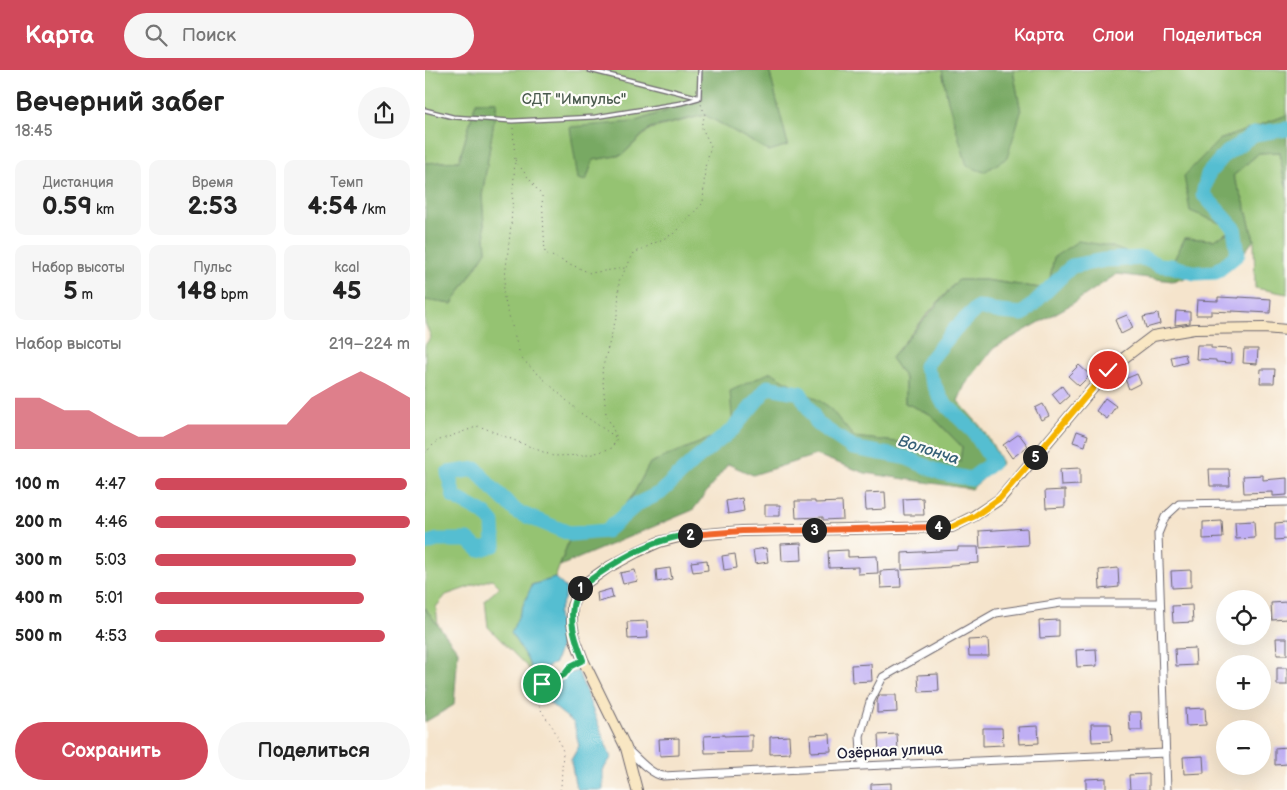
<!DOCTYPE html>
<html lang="ru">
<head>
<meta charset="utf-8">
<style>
	:root { --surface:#fff; --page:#f6f6f6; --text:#222; --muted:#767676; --accent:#d1495b }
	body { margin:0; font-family:"Balsamiq Sans",sans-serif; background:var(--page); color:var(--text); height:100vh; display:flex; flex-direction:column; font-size:19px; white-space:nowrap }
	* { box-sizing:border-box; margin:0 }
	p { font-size:16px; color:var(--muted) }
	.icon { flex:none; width:28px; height:28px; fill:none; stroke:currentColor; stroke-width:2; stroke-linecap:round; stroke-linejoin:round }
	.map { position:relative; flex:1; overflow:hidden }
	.drawer { display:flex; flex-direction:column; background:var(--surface); width:425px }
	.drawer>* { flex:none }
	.buttons { position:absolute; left:791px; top:520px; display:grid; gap:10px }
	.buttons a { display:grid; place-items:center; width:55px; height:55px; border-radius:50%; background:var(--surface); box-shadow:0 5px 20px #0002; font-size:25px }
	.pin { position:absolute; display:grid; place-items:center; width:42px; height:42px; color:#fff; margin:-21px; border:2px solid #fff; border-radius:50%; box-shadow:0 1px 5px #0007 }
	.km { position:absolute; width:25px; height:25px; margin:-12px; border-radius:50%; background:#222; color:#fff; font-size:14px; line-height:25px; text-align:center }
	.round { display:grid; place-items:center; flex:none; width:52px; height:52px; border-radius:26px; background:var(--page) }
	.summary { display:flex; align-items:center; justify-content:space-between; height:85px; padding:0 15px }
	h1 { font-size:28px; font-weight:700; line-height:38px }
	.stats { display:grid; grid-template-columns:repeat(3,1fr); gap:8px; height:85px; padding:5px 15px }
	.stats div { display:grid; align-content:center; border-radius:10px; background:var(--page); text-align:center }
	.stats b { font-size:25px; font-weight:700 }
	.stats small { font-size:14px; font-weight:400 }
	.stats p { font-size:14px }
	.chart { height:140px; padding:10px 15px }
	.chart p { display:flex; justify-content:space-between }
	.chart svg { width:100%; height:90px; margin-top:5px; fill:var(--accent); opacity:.7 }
	.action { display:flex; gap:10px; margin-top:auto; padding:10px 15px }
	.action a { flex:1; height:58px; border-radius:30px; background:var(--accent); color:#fff; font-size:20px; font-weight:700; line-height:58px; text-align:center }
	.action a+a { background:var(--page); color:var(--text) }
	ul { padding:0 15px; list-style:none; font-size:16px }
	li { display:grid; grid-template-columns:80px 60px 1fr; align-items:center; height:38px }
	li i { height:12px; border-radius:6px; background:var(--accent) }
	header { display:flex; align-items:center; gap:30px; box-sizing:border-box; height:70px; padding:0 25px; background:var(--accent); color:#fff }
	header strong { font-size:24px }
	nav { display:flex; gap:28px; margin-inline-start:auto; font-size:18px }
	.search { width:350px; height:45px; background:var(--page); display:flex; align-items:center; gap:12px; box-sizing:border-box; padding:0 18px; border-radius:28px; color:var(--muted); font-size:19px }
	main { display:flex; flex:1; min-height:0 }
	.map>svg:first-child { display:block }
	.green { fill:#95c372; stroke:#5c7256 }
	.forest { fill:#78a964; stroke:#4d6650 }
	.water { fill:#54bed1; stroke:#3b7086 }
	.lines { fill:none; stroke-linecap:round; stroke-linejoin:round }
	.river { stroke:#54bed1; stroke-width:15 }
	.building { fill:#bfaef4 }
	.lane-casing { stroke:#6c666e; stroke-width:5.5 }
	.street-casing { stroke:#6c666e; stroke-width:9 }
	.secondary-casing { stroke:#6c666e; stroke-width:12 }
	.path { stroke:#6c666e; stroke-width:1; stroke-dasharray:1 4; stroke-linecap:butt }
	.lane { stroke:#fff; stroke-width:3 }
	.street { stroke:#fff; stroke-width:7 }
	.secondary { stroke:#f9e7c3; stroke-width:10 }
	.split-1-casing { stroke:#fff; stroke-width:10 }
	.split-2-casing { stroke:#fff; stroke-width:10 }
	.split-3-casing { stroke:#fff; stroke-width:10 }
	.split-4-casing { stroke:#fff; stroke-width:10 }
	.split-5-casing { stroke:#fff; stroke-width:10 }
	.split-6-casing { stroke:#fff; stroke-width:10 }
	.split-1 { stroke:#22a559; stroke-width:6 }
	.split-2 { stroke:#22a559; stroke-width:6 }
	.split-3 { stroke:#f0652b; stroke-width:6 }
	.split-4 { stroke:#f0652b; stroke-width:6 }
	.split-5 { stroke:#f5b400; stroke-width:6 }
	.split-6 { stroke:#f5b400; stroke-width:6 }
	.labels { text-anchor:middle; stroke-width:4.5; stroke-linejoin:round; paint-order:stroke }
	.park-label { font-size:15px; fill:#4a5a4e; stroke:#fdfcf7 }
	.street-label { font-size:15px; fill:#22223b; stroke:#fdfcf7 }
	.water-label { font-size:16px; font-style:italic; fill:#366077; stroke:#fdfcf7 }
</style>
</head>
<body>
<header>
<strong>Карта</strong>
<div class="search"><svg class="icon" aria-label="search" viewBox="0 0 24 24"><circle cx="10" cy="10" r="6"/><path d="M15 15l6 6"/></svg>Поиск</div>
<nav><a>Карта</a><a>Слои</a><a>Поделиться</a></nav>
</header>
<main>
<section class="drawer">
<div class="summary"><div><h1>Вечерний забег</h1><p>18:45</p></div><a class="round"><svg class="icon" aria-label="share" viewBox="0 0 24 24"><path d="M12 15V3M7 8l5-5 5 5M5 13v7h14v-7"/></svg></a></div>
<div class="stats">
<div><p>Дистанция</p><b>0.59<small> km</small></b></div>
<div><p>Время</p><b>2:53</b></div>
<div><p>Темп</p><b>4:54<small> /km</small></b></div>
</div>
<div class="stats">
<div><p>Набор высоты</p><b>5<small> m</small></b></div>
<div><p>Пульс</p><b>148<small> bpm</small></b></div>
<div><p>kcal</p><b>45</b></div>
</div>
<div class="chart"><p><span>Набор высоты</span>219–224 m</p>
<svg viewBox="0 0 160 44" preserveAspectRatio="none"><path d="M0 44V19L10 19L20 25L30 25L40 32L50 38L60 38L70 32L80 32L90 32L100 32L110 32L120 19L130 12L140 6L150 12L160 19V44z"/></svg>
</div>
<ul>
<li><b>100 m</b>4:47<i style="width:99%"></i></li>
<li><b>200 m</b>4:46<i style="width:100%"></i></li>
<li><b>300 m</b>5:03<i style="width:79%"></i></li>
<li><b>400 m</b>5:01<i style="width:82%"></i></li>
<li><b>500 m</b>4:53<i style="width:90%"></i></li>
</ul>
<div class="action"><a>Сохранить</a><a>Поделиться</a></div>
</section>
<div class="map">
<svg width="862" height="720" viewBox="0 0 862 720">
	<rect width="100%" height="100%" fill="#fdfcf7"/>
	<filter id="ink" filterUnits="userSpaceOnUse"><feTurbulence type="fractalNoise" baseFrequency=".02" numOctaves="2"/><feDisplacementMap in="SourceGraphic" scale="10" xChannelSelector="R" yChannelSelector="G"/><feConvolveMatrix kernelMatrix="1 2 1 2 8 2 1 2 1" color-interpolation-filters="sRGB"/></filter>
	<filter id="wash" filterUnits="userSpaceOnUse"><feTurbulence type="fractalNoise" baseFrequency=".0096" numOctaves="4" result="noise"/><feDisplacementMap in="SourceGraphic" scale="20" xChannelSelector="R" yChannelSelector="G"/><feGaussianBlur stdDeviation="1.12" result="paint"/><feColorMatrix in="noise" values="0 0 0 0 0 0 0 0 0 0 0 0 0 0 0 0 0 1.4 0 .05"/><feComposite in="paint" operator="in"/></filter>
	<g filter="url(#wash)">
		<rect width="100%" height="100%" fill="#f5e4cc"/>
		<path class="green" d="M0,0H274L279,28L208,52L145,58L161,111L168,90L197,85L225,59L280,45L344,81L363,75L344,0H517L523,31L596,42L588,0H862V45L794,70L809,158L789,170L760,168L746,196L734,195L718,188L629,187L623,219L560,210H533L504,242L466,288L480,308V333L505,344L537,377L535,392L502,374L481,373L428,367L403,336L308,359L225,393L208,425L181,461L146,465L130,508L106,515L102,589L109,604L63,557L60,530L75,517L67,509L21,525L11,537L13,555L0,538V275L6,267L0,253V230L27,234L61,181L57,126L72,32H51L34,91L0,93Z
			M855,82L858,104L862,118V224L830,218L829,170L819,132L808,106L834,83Z"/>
		<path class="forest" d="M274,0H344L363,75L344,81L280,45L225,58L197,85L168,90L161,111L153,109L145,57L208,52L278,29Z
			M517,0H588L596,42L582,88L559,102L542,96L523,31Z
			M51,32H72L57,126L61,181L27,234L0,230V93L34,91Z
			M862,45V118L858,104L855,82L834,83L808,106L819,132L829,170L805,200L747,211L692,204L647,234L569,278L540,315L533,331L556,357L567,374L577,393L546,419L440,403L391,385L328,405L303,394L268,440L135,496L146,464L181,461L208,425L225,393L308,359L305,321L346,302L403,336L429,367L481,373L502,374L535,392L537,377L505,344L480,333V308L466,288L533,210H560L623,219L629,187L653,171L685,176L734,195L746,196L760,168L789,170L809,159L765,141L759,106L794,70Z
			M0,538L33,581L29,635L0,652Z"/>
		<path class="water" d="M130,508L141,518L140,527L133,543L137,572L130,593L109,604L102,589L86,563L107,515Z
			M153,601L186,688L178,700V720H153L150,714L146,690L154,676L149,653L113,624L129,622L139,605Z"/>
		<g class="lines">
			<path class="river" d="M0,474L12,470H43L54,480L69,475L68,453L60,444L29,427L23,403L51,399L63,414L92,442L146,464L181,461L212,434L235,423L269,391L308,359L343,317L375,323L393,354L428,378L482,388L516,403L546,409L568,392L549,362L517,331L500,296L530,259L553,237L575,242L598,244L647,196L680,190L718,188L734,195L746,196L770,203L791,202L813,184L809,158L778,124L783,104L799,85L829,64L862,59"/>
		</g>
		<g id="blocks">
			<path class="building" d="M793,227L814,228V227L846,229L845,243L807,241V242L786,241V245H771L772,230L793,231Z
				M751,241L765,242V253L750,255Z
				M733,244L735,254L721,258L718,247Z
				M702,245L708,258L696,264L690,250Z
				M772,275H786V278L806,279V293L791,292V290L771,289Z
				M819,279H833L832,294L818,293Z
				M760,284L762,292L748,296L746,287Z
				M654,295L665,305L654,316L643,306Z
				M836,299H850L849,313H835Z
				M712,304L716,313L704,319L700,309Z
				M637,316L644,326L635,334L627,324Z
				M680,328L691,336L682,349L671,341Z
				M618,334L624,346L616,350L610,338Z
				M652,361L663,365L660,376L648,372Z
				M594,364L603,376L587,388L578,375Z
				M655,398V415L636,416L635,399Z
				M784,399H804L805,416H785Z
				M838,405V410L862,408V425L848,426V422L819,423L818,406Z
				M640,420V437L621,438L620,421Z
				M460,422L461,439L441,440L440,423Z
				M317,428L319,441L303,444L301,431Z
				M498,428L499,445H479L478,429Z
				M370,431H390V433L417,432L418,449L398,450V447L371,448Z
				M340,435H355V446H340Z
				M797,451L798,468L778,469V452Z
				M829,451L830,468L811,469L810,452Z
				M862,452V469L850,470V453Z
				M602,458L603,475L555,478L554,461Z
				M376,473L377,490L357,491L356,474Z
				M533,477H553L554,493L525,495V497L477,500V483L533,480Z
				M341,478L343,492L330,494L328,480Z
				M423,480V487L452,486L453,503L433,504V497L404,498L403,481Z
				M310,484L312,498L299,500L297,486Z
				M282,490L283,500L268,502L266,492Z
				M245,498L247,509L232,512L231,500Z
				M693,498L694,517L675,519L674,500Z
				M210,500L213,511L198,514L195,503Z
				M475,500L476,517L456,518L455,501Z
				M766,500V517L747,518L746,501Z
				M186,519L188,528L173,532L172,523Z
				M862,532V549L847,550L846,533Z
				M767,535L768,552L748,553L747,536Z
				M634,550V567L615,568L614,551Z
				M222,551L223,568L203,569L202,552Z
				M851,568H862V585H852Z
				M563,569L564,586H544L543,570Z
				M770,578L771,595L751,596L750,579Z
				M671,579L672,596L652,597L651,580Z
				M446,594L447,611L427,612L426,595Z
				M852,598H862V615H852Z
				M513,604L514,621L494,622L493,605Z
				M454,625H471L472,642L452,643V631Z
				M780,638L781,655L761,656L760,639Z
				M704,642H716L717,660H705Z
				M666,654H686L687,671L667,672Z
				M613,656L614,673L594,674L593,657Z
				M558,658H577L578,675L558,676Z
				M405,664L406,681L386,682L385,665Z
				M472,664L473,681L454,682L453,665Z
				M299,665V666L327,665V682L280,683L279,666Z
				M364,666L365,683L345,684V667Z
				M254,668V685L235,686L234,669Z
				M862,677V694L850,695V678Z
				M778,686L779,703L759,704L758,687Z
				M724,704V720H705L704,705Z
				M681,708V720H661V709Z
				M466,713V720H446V714Z"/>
		</g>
	</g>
	<g filter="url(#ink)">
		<use href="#blocks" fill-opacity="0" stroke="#6c666e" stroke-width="1"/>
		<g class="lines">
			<defs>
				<path id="lane" d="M164,0L272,27
					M0,40L28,47L87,51L170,47L256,33L274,28L275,0"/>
				<path id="street" d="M201,678C211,687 225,704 238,706L437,696L741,683
					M437,696L435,666L445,632L458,607L571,543L636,533H735
					M742,720L733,464L740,447L754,434L862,432"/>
				<path id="secondary" d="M212,720L201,678L158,590L150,569L147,553V536L152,524L158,515L182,498L212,482L234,472L258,466L317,461L527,457L549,446L575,429L683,300L728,266L769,259L839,258L862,260"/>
			</defs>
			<use href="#lane" class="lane-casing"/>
			<use href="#street" class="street-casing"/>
			<use href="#secondary" class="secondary-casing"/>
			<path class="path" d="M88,58L90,90L86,155L78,224L96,288L154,342L192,368
				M90,90L117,126L120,183L165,203L200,198
				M0,383L12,371L54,356L128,386L164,385L187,378L192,368L181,344L177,300L193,241L194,211L209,183L248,164L278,133L280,97L286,76L276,56L280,45L276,34
				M135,720L136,717L138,681L129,659L117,642L111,628L117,614L139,605L149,595"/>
			<use href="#lane" class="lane"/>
			<use href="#street" class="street"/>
			<use href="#secondary" class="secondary"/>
		</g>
	</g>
	<g class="lines" filter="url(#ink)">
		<defs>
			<path id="split-1" d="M117,614L139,605L146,596L158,590C149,566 140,542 155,518"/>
			<path id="split-2" d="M155,518L158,515C188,493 227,468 265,465"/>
			<path id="split-3" d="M265,465L317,461L389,460"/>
			<path id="split-4" d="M389,460L513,457"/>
			<path id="split-5" d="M513,457H527L550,446L575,428L610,387"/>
			<path id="split-6" d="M610,387L683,300"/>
		</defs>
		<use href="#split-1" class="split-1-casing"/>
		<use href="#split-2" class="split-2-casing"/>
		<use href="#split-3" class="split-3-casing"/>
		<use href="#split-4" class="split-4-casing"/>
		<use href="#split-5" class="split-5-casing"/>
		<use href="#split-6" class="split-6-casing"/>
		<use href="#split-1" class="split-1"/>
		<use href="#split-2" class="split-2"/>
		<use href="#split-3" class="split-3"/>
		<use href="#split-4" class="split-4"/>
		<use href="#split-5" class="split-5"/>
		<use href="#split-6" class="split-6"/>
	</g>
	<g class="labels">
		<g class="park-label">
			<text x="149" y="34">СДТ "Импульс"</text>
		</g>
		<g class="street-label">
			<text transform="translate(465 681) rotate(-3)" y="5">Озёрная улица</text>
		</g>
		<g class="water-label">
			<text transform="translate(504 379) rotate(18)" y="6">Волонча</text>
		</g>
	</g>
</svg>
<div class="buttons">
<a><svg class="icon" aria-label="locate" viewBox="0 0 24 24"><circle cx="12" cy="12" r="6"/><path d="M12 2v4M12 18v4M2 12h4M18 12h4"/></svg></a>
<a>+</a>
<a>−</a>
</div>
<div class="pin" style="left:117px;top:614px;background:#1e9e55"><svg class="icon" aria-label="arrive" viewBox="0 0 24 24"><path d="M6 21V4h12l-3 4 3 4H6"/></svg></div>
<div class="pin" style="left:683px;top:300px;background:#d93025"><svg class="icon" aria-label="check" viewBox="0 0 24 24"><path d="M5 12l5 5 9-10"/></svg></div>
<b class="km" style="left:155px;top:518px">1</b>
<b class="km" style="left:265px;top:465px">2</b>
<b class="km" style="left:389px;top:460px">3</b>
<b class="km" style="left:513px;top:457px">4</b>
<b class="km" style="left:610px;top:387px">5</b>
</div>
</main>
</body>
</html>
